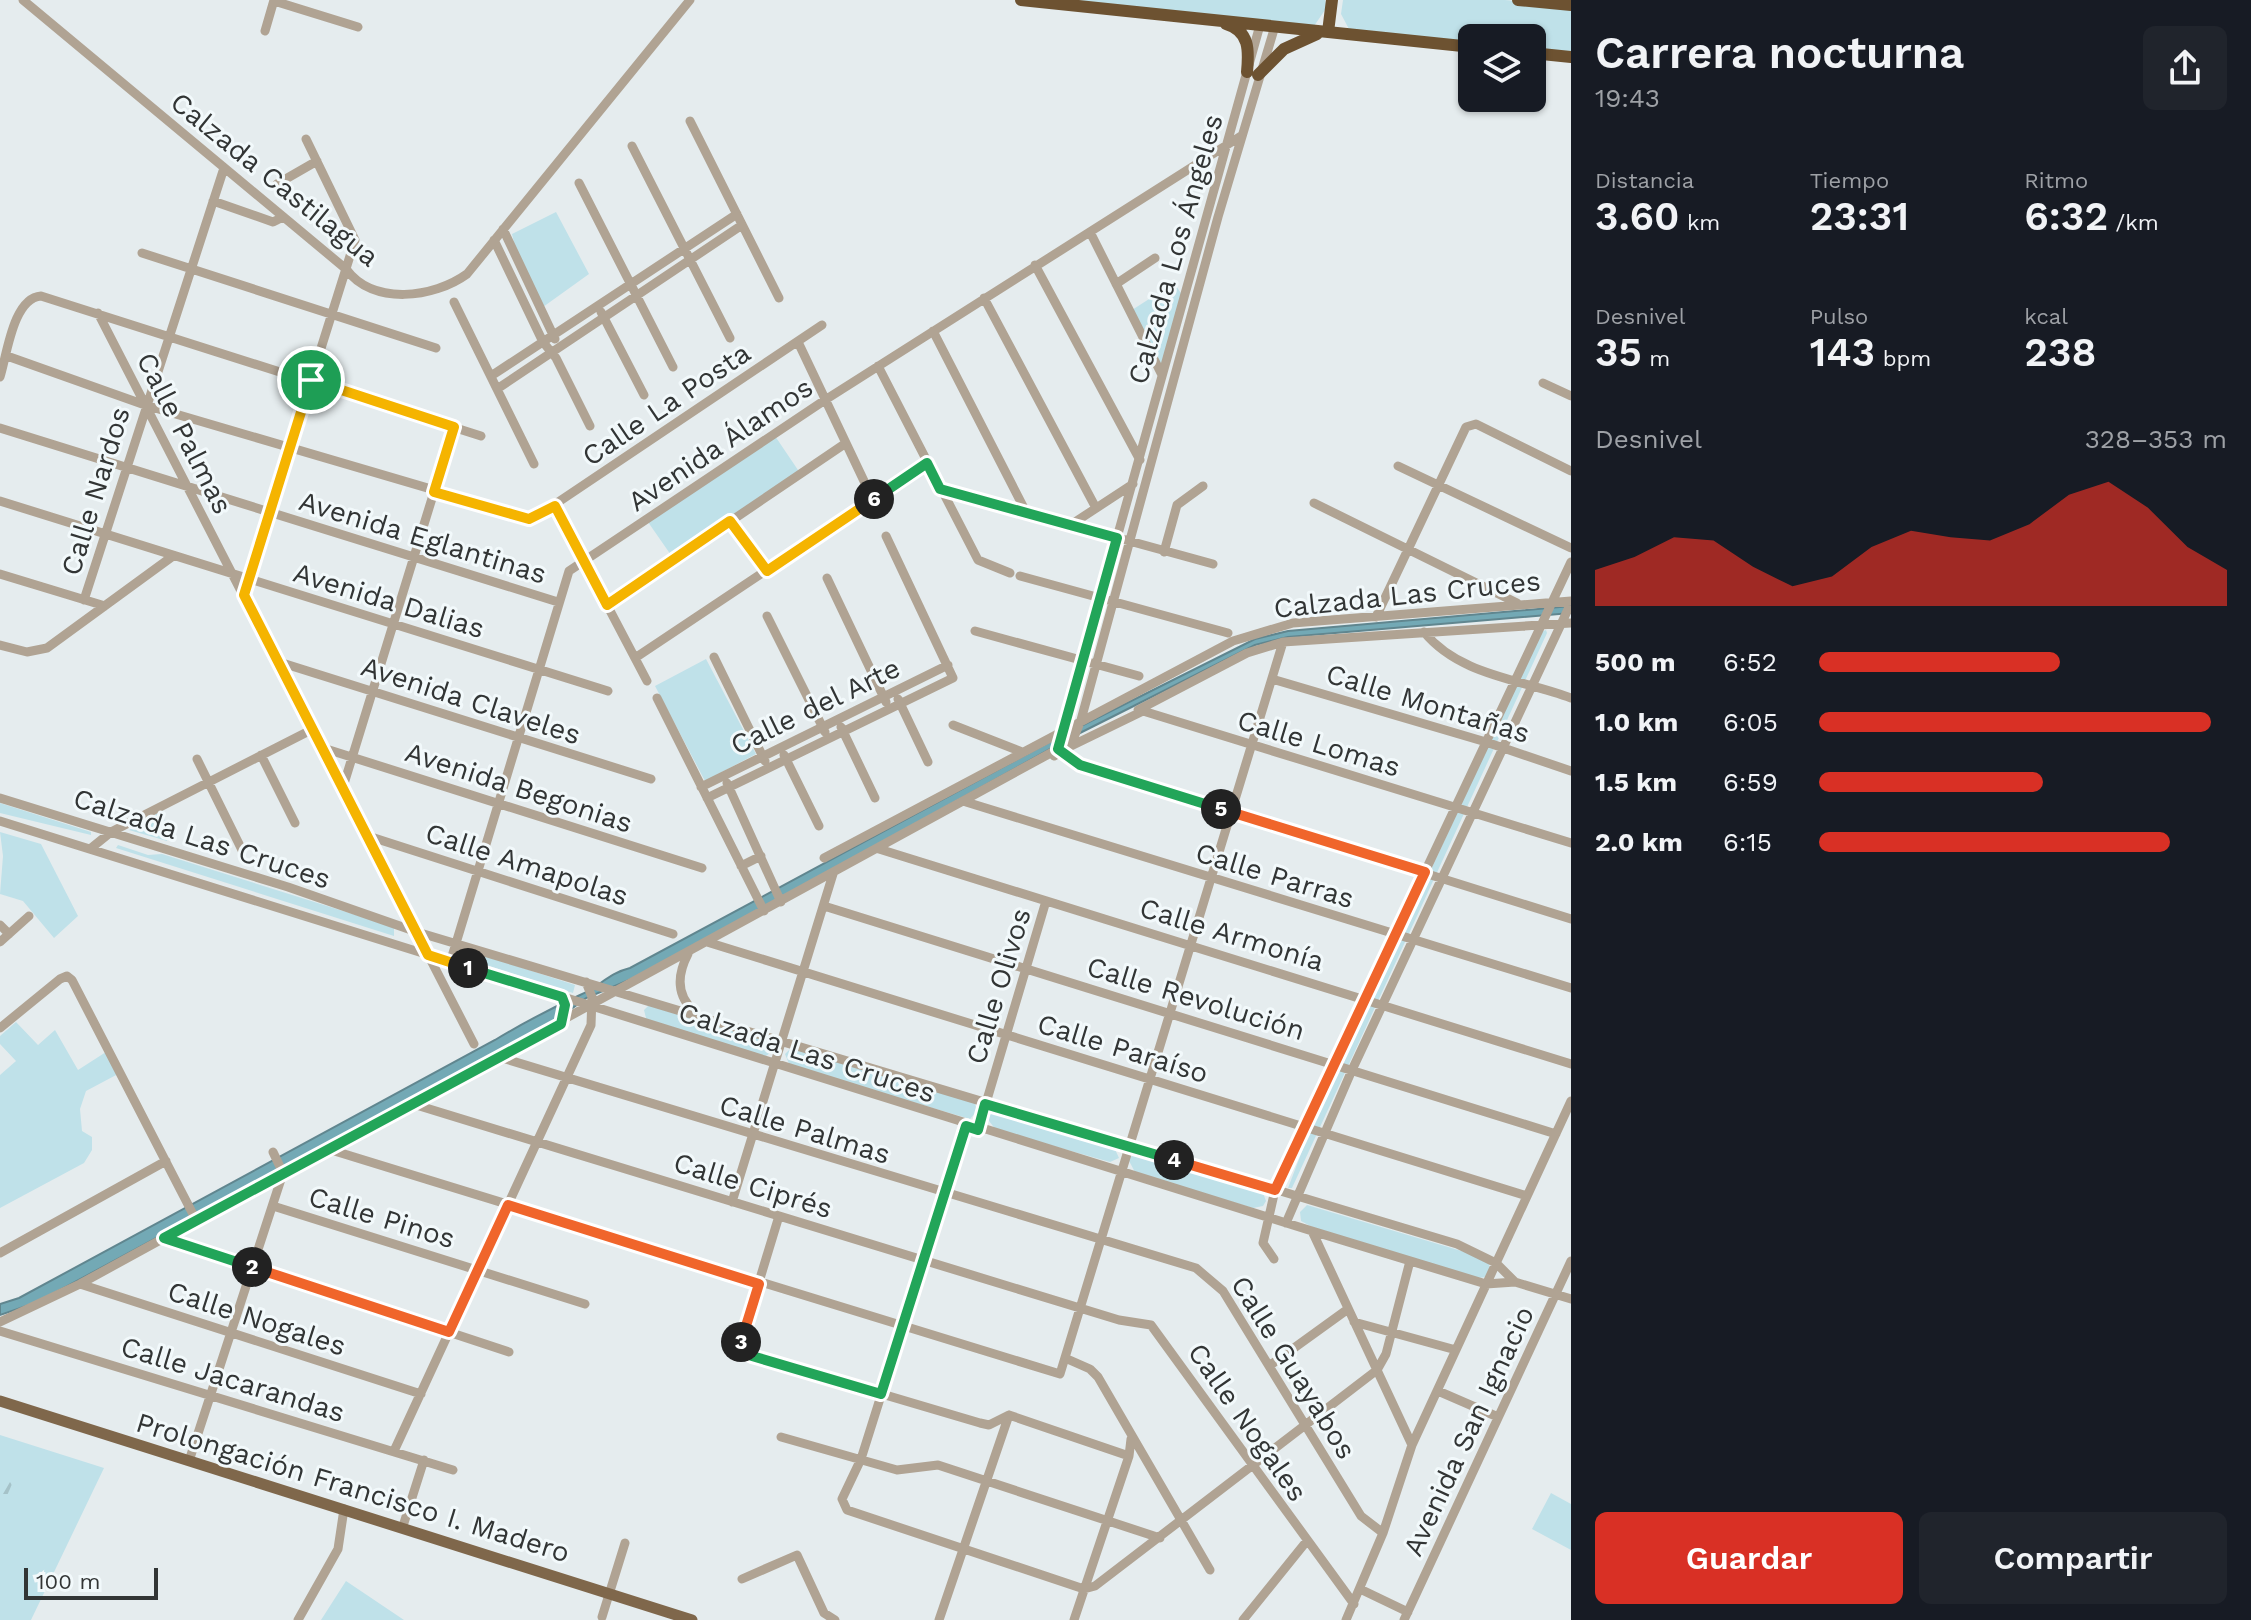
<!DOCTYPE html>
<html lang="es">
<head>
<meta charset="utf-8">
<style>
	:root { --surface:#171b24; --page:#20242c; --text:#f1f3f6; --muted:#9ea1a6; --accent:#d93025 }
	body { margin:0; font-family:"Work Sans",sans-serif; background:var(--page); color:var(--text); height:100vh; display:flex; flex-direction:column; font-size:30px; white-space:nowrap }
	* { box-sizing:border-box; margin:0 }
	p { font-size:26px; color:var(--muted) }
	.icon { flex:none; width:44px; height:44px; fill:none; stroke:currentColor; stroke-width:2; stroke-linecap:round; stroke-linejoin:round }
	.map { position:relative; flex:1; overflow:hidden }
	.panel { display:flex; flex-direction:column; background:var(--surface); width:680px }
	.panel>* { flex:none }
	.buttons { position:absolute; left:1458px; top:24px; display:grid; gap:16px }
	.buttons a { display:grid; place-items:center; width:88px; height:88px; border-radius:12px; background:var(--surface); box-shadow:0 2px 6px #0004; font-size:40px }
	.scale { position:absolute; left:24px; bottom:20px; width:134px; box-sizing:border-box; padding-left:8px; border:4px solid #323535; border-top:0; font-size:22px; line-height:28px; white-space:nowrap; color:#323535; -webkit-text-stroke:6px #f2f9fb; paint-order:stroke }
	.pin { position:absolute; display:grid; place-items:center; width:68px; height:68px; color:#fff; margin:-34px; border:4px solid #fff; border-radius:50%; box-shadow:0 2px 8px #0007 }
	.km { position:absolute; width:40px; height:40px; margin:-20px; border-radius:50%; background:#222; color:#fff; font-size:22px; line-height:40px; text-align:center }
	.round { display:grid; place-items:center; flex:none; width:84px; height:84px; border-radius:12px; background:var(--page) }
	.head { display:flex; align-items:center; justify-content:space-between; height:136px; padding:0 24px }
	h1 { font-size:44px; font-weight:600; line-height:60px }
	.stats { display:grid; grid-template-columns:repeat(3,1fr); gap:12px; height:136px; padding:8px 24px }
	.stats div { display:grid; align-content:center }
	.stats b { font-size:40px; font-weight:600 }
	.stats small { font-size:22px; font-weight:400 }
	.stats p { font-size:22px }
	.chart { height:224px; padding:16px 24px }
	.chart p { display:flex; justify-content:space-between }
	.chart svg { width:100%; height:144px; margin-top:8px; fill:var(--accent); opacity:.7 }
	.action { display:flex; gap:16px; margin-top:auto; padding:16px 24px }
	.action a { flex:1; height:92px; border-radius:12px; background:var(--accent); color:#fff; font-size:32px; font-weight:600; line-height:92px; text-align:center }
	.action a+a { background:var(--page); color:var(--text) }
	ul { padding:0 24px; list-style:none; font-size:26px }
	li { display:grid; grid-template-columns:128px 96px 1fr; align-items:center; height:60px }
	li i { height:20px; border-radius:10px; background:var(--accent) }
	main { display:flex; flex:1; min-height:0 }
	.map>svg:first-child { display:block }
	.green { fill:#bfe1e9 }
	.forest { fill:url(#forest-firs) }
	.water { fill:#73a9b5; stroke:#60868f; stroke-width:2 }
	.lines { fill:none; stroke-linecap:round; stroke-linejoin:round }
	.minor { stroke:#b0a393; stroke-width:9 }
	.major { stroke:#7f674b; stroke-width:11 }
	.highway { stroke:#6d5231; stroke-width:12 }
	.split-1-casing { stroke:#fff; stroke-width:16 }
	.split-2-casing { stroke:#fff; stroke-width:16 }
	.split-3-casing { stroke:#fff; stroke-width:16 }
	.split-4-casing { stroke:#fff; stroke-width:16 }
	.split-5-casing { stroke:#fff; stroke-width:16 }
	.split-6-casing { stroke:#fff; stroke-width:16 }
	.split-7-casing { stroke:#fff; stroke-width:16 }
	.split-1 { stroke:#f5b400; stroke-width:10 }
	.split-2 { stroke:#22a559; stroke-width:10 }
	.split-3 { stroke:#f0652b; stroke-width:10 }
	.split-4 { stroke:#22a559; stroke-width:10 }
	.split-5 { stroke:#f0652b; stroke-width:10 }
	.split-6 { stroke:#22a559; stroke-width:10 }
	.split-7 { stroke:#f5b400; stroke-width:10 }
	.labels { text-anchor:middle; stroke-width:6; stroke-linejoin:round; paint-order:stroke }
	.street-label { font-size:28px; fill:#323535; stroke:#f2f9fb }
</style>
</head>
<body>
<main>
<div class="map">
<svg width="1571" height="1620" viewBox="0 0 1571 1620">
	<defs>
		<pattern id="forest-firs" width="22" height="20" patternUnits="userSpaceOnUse" patternTransform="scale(2)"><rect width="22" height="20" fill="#bfe1e9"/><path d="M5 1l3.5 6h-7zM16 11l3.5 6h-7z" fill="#a5c2c8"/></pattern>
	</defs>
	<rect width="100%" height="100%" fill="#e5ecee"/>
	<path class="green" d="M1048,0H1325L1327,7L1312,29Z
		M1343,0H1505L1571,6V57L1532,53V38H1472V45L1349,29L1341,14Z
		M556,212L589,274L543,307L516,251L512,234Z
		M1174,283L1185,299L1165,373L1132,310Z
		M775,436L800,473L673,558L648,522Z
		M1546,630L1547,633L1292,1188H1288L1309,1133L1541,632Z
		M706,659L756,754L705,781L655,686Z
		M0,803L91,832V835L0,813Z
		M163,810L167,841L129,830Z
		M0,832L41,844L78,916L54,938L23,901L0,894L3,856Z
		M118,845L148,855L162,854L394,927V936L116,848Z
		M461,948L575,985L573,993L458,956Z
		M649,1005L769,1040L773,1051L763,1058L647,1022L644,1010Z
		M16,1022L38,1045L55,1030L78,1070L106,1052L118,1074L86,1091L80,1109L82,1131L92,1137V1150L84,1163L0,1208V1075L16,1061L0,1044V1036Z
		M792,1047L974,1100L977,1111L970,1119L790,1066L785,1054Z
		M998,1109L1105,1143L1114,1147L1119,1158L1110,1162L996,1130L986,1117L988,1112Z
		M1137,1152L1262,1190L1266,1201L1263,1206L1253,1208L1136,1174L1128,1159Z
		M1307,1205L1475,1255L1489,1264L1490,1269L1486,1277L1479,1278L1314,1228L1301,1221L1300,1212Z
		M0,1435L104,1468L31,1620H0Z
		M1551,1493L1571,1504V1550L1532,1529Z
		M346,1581L404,1620H321Z"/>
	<path class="forest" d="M0,1463L18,1470L0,1512Z"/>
	<path class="water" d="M1571,606V613L1288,637L1255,645L1070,738L648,972L586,998L554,1022L500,1052L38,1302L0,1315V1304L19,1298L495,1040C523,1023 550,1009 580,995C599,987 609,973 630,968L1053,740L1255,639L1288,631Z"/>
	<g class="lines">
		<path class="minor" d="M23,0L346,269C373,306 434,298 467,274L690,0
			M274,1L358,27
			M265,31L274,0
			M690,121L779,298
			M632,146L730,338
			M579,183L673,367
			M277,184L317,161
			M213,201L273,222L283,217
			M503,229L555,339
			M1090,232L1162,375
			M494,240L543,342L556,358L590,426
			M142,253L436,348
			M1035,265L1140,460
			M1116,284L1155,258
			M984,298L1096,508
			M454,302L534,464
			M601,312L644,395
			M98,313L474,1044
			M933,331L1026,512
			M798,342L873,500
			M7,356L145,405L533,519L822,325
			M878,366L978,560L1010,573
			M491,376L737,214
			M0,377C7,355 13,298 41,296L481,436
			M1543,383L1571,396
			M497,389L742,225
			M0,428L558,602
			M1398,466L1571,548
			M940,489L1213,564
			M0,501L608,691
			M1314,503L1517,603
			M555,506L647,681
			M730,521L767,571
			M1072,524L1133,484
			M1164,552L1177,505L1203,486
			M0,574L105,606
			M1020,576L1228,633
			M827,578L886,702
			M247,584L355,240L306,139
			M84,600L224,168
			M607,605L846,443
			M767,616L825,732
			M1376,617L1466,427L1476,424L1571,471
			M975,631L1139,676
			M1424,632C1460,676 1521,679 1571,698
			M0,645L27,652L47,648L173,556
			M714,657L765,761
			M635,658L927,463
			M279,662L651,779
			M1272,679L1486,742L1571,771
			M657,698L764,911
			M898,699L928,762
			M1138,710L1247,653L1283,642L1571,623
			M953,725L1022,752
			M841,727L875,798
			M1071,746L1143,711L1571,843
			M323,748L702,868
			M1059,750L1080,765L1571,919
			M261,755L295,823
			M784,755L819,826
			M1054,756L1070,747L1081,720L1218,217L1275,26
			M197,759L242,850
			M727,783L781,902
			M343,787L454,427
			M701,787L948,665
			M0,798L288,887L417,932L1457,1244L1496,1263L1515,1282
			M707,798L953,678L886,536
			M966,802L1571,988
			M0,821L1312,1231L1486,1284L1515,1282L1571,1299
			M368,836L673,934
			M90,849L111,832L313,729
			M879,849L1571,1064
			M824,858L1233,641L1293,623L1571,601
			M741,866L761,856
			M824,906L1556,1134
			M0,925L9,934
			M0,942L29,916
			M707,942L1527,1196
			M688,954C677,975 676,996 695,1012
			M450,963L569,571L825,400L1241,136
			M0,1028L60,979L67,976L72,980L196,1220
			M499,1057L1196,1268L1223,1291L1361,1516L1383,1533
			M413,1104L1119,1320L1151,1325L1354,1604
			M966,1126L861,1459L842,1499L847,1510L1084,1589L1095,1586L1377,1370L1386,1354L1410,1261
			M978,1130L1046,901
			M328,1149L1060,1374L1283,642
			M732,1202L833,874
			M273,1206L585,1304
			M779,1216L741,1341L747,1354L980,1423L989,1425L1009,1415
			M1286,1223L1352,1070L1571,603
			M1312,1231L1412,1445
			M164,1238L509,1352
			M0,1253L166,1161
			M1274,1259L1263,1243L1275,1190L1571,562
			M80,1284L421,1394
			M0,1322L80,1284L1058,749L1260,25
			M1354,1322L1456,1350
			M0,1331L453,1470
			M1065,1358L1090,1369L1098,1377L1210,1570
			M1269,1366L1348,1309
			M1438,1391L1498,1417
			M1009,1415L1129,1456
			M781,1437L897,1470L938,1465L1160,1538
			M394,1451L591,1025L592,997L586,982
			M189,1461L283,1173L273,1152
			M403,1526L424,1460
			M742,1579L797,1555L824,1613L835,1620
			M1360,1589L1408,1612
			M602,1617L625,1543
			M298,1620L338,1549L344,1509
			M939,1620L1009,1415
			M1074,1620L1129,1456L1131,1439
			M1243,1620L1306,1542
			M1346,1620L1383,1533L1412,1445L1571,1101
			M1404,1620L1571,1261"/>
		<path class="major" d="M0,1401L692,1620"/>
		<path class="highway" d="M1021,0L1472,47
			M1518,0L1571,5
			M1226,24C1250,31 1249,51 1247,72
			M1328,32L1332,0
			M1532,53L1571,57
			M1258,75L1284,49L1317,34"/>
	</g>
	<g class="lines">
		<defs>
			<path id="split-1" d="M311,380L244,595L428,955L468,968"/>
			<path id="split-2" d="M252,1267L164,1238L561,1024L565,1005L562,997L468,968"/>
			<path id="split-3" d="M252,1267L449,1332L508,1205L759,1284L741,1342"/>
			<path id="split-4" d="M741,1342L743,1350L752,1356L881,1394L966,1126L978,1130L985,1104L1174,1160"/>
			<path id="split-5" d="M1174,1160L1275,1190L1425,872L1221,809"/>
			<path id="split-6" d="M874,499L927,463L940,489L1117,538L1058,749L1080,765L1221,809"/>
			<path id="split-7" d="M311,380L454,427L434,492L529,519L555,506L607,605L730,521L767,571L874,499"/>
		</defs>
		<use href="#split-1" class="split-1-casing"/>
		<use href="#split-2" class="split-2-casing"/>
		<use href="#split-3" class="split-3-casing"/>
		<use href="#split-4" class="split-4-casing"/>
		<use href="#split-5" class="split-5-casing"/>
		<use href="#split-6" class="split-6-casing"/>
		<use href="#split-7" class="split-7-casing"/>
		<use href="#split-1" class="split-1"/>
		<use href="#split-2" class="split-2"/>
		<use href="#split-3" class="split-3"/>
		<use href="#split-4" class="split-4"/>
		<use href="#split-5" class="split-5"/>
		<use href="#split-6" class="split-6"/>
		<use href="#split-7" class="split-7"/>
	</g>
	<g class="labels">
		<g class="street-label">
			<text transform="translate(275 179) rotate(39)" y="10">Calzada Castilagua</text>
			<text transform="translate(1175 249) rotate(-74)" y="10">Calzada Los Ángeles</text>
			<text transform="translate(666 404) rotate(-34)" y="10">Calle La Posta</text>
			<text transform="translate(185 433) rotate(63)" y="10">Calle Palmas</text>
			<text transform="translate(720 444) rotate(-34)" y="10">Avenida Álamos</text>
			<text transform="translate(95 491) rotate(-73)" y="10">Calle Nardos</text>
			<text transform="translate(423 537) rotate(17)" y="10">Avenida Eglantinas</text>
			<text transform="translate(1407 594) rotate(-6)" y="10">Calzada Las Cruces</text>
			<text transform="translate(389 600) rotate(17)" y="10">Avenida Dalias</text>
			<text transform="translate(471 700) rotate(18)" y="10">Avenida Claveles</text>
			<text transform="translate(1428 703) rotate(17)" y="10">Calle Montañas</text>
			<text transform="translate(815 706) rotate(-26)" y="10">Calle del Arte</text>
			<text transform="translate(1319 743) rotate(17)" y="10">Calle Lomas</text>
			<text transform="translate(519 787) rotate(18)" y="10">Avenida Begonias</text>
			<text transform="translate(202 838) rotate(18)" y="10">Calzada Las Cruces</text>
			<text transform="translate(527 864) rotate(18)" y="10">Calle Amapolas</text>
			<text transform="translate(1275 875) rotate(17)" y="10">Calle Parras</text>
			<text transform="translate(1232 934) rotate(17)" y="10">Calle Armonía</text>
			<text transform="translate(998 986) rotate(-73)" y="10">Calle Olivos</text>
			<text transform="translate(1196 998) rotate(17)" y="10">Calle Revolución</text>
			<text transform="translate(1123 1048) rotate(17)" y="10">Calle Paraíso</text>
			<text transform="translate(807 1052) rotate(18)" y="10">Calzada Las Cruces</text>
			<text transform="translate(805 1129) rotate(17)" y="10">Calle Palmas</text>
			<text transform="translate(753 1185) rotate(17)" y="10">Calle Ciprés</text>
			<text transform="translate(382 1217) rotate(17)" y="10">Calle Pinos</text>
			<text transform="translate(257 1318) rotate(18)" y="10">Calle Nogales</text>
			<text transform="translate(1294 1367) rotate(58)" y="10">Calle Guayabos</text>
			<text transform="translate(233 1379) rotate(17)" y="10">Calle Jacarandas</text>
			<text transform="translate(1248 1422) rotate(55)" y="10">Calle Nogales</text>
			<text transform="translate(1468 1431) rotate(-65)" y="10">Avenida San Ignacio</text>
			<text transform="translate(353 1487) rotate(17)" y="10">Prolongación Francisco I. Madero</text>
		</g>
	</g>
</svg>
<div class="buttons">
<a><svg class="icon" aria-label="layers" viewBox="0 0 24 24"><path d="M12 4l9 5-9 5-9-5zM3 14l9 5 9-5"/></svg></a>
</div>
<div class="scale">100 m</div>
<div class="pin" style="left:311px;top:380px;background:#1e9e55"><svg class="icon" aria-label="arrive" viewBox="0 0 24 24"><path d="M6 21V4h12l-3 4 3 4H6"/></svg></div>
<b class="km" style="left:468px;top:968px">1</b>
<b class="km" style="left:252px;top:1267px">2</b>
<b class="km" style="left:741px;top:1342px">3</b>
<b class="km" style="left:1174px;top:1160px">4</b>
<b class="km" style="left:1221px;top:809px">5</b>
<b class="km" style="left:874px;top:499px">6</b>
</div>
<section class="panel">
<div class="head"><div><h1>Carrera nocturna</h1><p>19:43</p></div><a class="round"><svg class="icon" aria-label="share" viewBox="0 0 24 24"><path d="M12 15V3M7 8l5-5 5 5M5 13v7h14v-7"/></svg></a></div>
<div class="stats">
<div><p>Distancia</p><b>3.60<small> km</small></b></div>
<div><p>Tiempo</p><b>23:31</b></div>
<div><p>Ritmo</p><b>6:32<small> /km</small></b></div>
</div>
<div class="stats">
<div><p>Desnivel</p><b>35<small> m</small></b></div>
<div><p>Pulso</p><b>143<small> bpm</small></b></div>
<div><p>kcal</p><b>238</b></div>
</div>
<div class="chart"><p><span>Desnivel</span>328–353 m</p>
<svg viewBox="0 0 160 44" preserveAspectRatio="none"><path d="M0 44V33L10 29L20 23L30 24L40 32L50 38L60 35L70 26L80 21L90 23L100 24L110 19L120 10L130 6L140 14L150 26L160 33V44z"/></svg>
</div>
<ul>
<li><b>500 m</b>6:52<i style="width:59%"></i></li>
<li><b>1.0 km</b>6:05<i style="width:96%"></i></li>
<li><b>1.5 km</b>6:59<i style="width:55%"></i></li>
<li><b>2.0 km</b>6:15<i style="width:86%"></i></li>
</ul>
<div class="action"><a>Guardar</a><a>Compartir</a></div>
</section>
</main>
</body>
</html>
